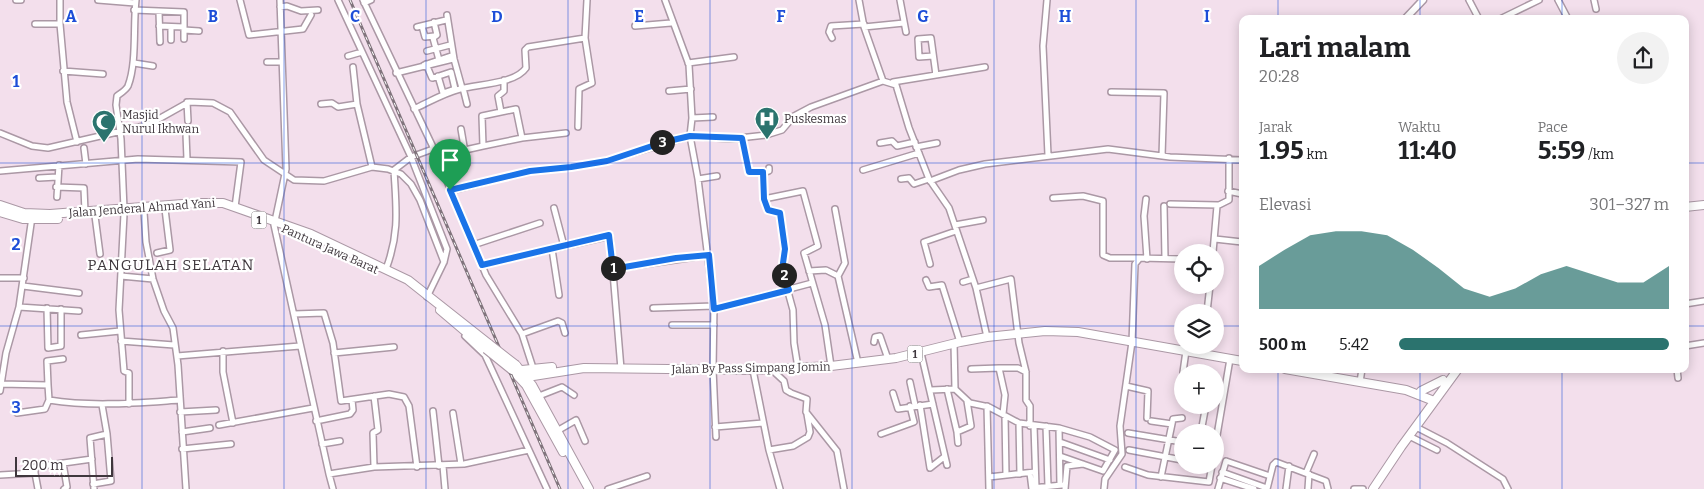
<!DOCTYPE html>
<html lang="id">
<head>
<meta charset="utf-8">
<style>
	:root { --surface:#fff; --page:#f2f2f2; --text:#202124; --muted:#757577; --accent:#2b736e }
	body { margin:0; font-family:Bitter,serif; background:var(--page); color:var(--text); height:100vh; display:flex; flex-direction:column; font-size:19px; white-space:nowrap }
	* { box-sizing:border-box; margin:0 }
	p { font-size:16px; color:var(--muted) }
	.icon { flex:none; width:28px; height:28px; fill:none; stroke:currentColor; stroke-width:2; stroke-linecap:round; stroke-linejoin:round }
	.map { position:relative; flex:1; overflow:hidden }
	.side { position:absolute; left:1239px; top:15px; width:450px; height:358px; display:flex; flex-direction:column; background:var(--surface); border-radius:10px; box-shadow:0 2px 12px #0003 }
	.side>* { flex:none }
	.buttons { position:absolute; left:1174px; top:244px; display:grid; gap:10px }
	.buttons a { display:grid; place-items:center; width:50px; height:50px; border-radius:50%; background:var(--surface); box-shadow:0 2px 12px #0003; font-size:25px }
	.scale { position:absolute; left:15px; bottom:12px; width:98px; box-sizing:border-box; padding-left:5px; border:2px solid #3f373d; border-top:0; font-size:14px; line-height:18px; white-space:nowrap; color:#3f373d; -webkit-text-stroke:4px #fff; paint-order:stroke }
	.pin { position:absolute; display:grid; place-items:center; width:42px; height:42px; color:#fff; margin:-51px -21px; border-radius:50% 50% 50% 0; rotate:-45deg; box-shadow:0 0 5px #0007 }
	.pin .icon { rotate:45deg }
	.km { position:absolute; width:25px; height:25px; margin:-12px; border-radius:50%; background:#222; color:#fff; font-size:14px; line-height:25px; text-align:center }
	.round { display:grid; place-items:center; flex:none; width:52px; height:52px; border-radius:26px; background:var(--page) }
	.summary { display:flex; align-items:center; justify-content:space-between; height:85px; padding:0 20px }
	h1 { font-size:28px; font-weight:700; line-height:38px }
	.metrics { display:grid; grid-template-columns:repeat(3,1fr); gap:8px; height:85px; padding:5px 20px }
	.metrics div { display:grid; align-content:center }
	.metrics b { font-size:25px; font-weight:700 }
	.metrics small { font-size:14px; font-weight:400 }
	.metrics p { font-size:14px }
	.chart { height:140px; padding:10px 20px }
	.chart p { display:flex; justify-content:space-between }
	.chart svg { width:100%; height:90px; margin-top:5px; fill:var(--accent); opacity:.7 }
	ul { padding:0 20px; list-style:none; font-size:16px }
	li { display:grid; grid-template-columns:80px 60px 1fr; align-items:center; height:38px }
	li i { height:12px; border-radius:6px; background:var(--accent) }
	.map>svg:first-child { display:block }
	.lines { fill:none; stroke-linecap:round; stroke-linejoin:round }
	.minor-casing { stroke:#ab98a5; stroke-width:8 }
	.major-casing { stroke:#ab98a5; stroke-width:9 }
	.highway-casing { stroke:#ab98a5; stroke-width:10 }
	.minor { stroke:#fff; stroke-width:5 }
	.major { stroke:#fff; stroke-width:6 }
	.highway { stroke:#fff; stroke-width:8 }
	.rail-casing { stroke:#80747c; stroke-width:3 }
	.rail { stroke:#fff; stroke-width:1; stroke-dasharray:4; stroke-linecap:butt }
	.highway-bridge-casing { stroke:#ab98a5; stroke-width:10; stroke-linecap:butt }
	.highway-bridge { stroke:#fff; stroke-width:8 }
	.route-casing { stroke:#fff; stroke-width:10 }
	.route { stroke:#1a73e8; stroke-width:6 }
	.grid { fill:none; stroke:#1d4ed8; stroke-width:1; stroke-opacity:0.55 }
	.labels { text-anchor:middle; stroke-width:4.5; stroke-linejoin:round; paint-order:stroke }
	.shield { fill:#fff; stroke:#797377; stroke-width:1 }
	.shield-label { font-size:11px; font-weight:bold; fill:#3f373d }
	.poi-label { font-size:12px; fill:#3f373d; stroke:#fff; text-anchor:start }
	.street-label { font-size:12px; fill:#3f373d; stroke:#fff }
	.quarter-label { font-size:15px; letter-spacing:1px; fill:#3f373d; stroke:#fff }
	.grid-label { font-size:16px; text-anchor:middle; font-weight:bold; fill:#1d4ed8; stroke:#fff; stroke-width:4.5; stroke-linejoin:round; paint-order:stroke }
</style>
</head>
<body>
<div class="map">
<svg width="1704" height="489" viewBox="0 0 1704 489">
	<rect width="100%" height="100%" fill="#f3dfec"/>
	<g class="lines">
		<defs>
			<path id="minor" d="M16,0H21
				M98,0L135,3
				M240,0L249,35L303,29L311,15
				M338,0L411,157L447,249L444,262L427,297
				M363,0L432,145L486,275L522,334L534,371
				M665,0L689,65L692,118L690,136L698,179L714,306L713,369L716,437
				M859,0L864,27L883,81L896,85L909,128L929,179L949,208L976,288L987,337
				M900,0L906,32
				M1047,0L1043,46L1048,155
				M1469,0L1479,19
				M1558,0L1568,19
				M1594,0L1596,9
				M364,3L371,0
				M280,7L287,6L301,11L318,10
				M134,10L184,12V39
				M159,12L160,42
				M447,15L454,59L462,88
				M1500,19L1539,0
				M434,22L437,35L433,38L439,60
				M35,24H60V0
				M60,24L67,102L77,142
				M159,26L184,27
				M422,26L425,37L434,36
				M635,26L671,23
				M417,27L446,20
				M864,27L904,23
				M184,30L199,31
				M832,38L829,32L831,26L864,24
				M171,40V27
				M427,51L450,45
				M348,56L362,52
				M933,56L919,57L918,39L931,38L936,75
				M267,62H281
				M134,63L153,66
				M688,63L734,57
				M426,64L432,78H433L451,72L455,89L443,93L438,76
				M353,67L357,104L372,167
				M63,71L103,74
				M396,73L453,59L451,56L424,65
				M504,80V91L498,96L501,112L482,116L483,146L522,138L566,133
				M893,82L985,67
				M463,88L467,104
				M669,91L691,89
				M1111,92L1164,93L1162,156
				M187,102L188,121
				M321,104L332,103L338,107L357,104
				M414,109C429,102 444,93 460,89C478,84 515,84 526,68L525,50L528,47L585,38
				M501,112L516,109L522,138
				M692,118L713,117
				M578,127L579,89L592,83L585,38L587,0
				M0,133L32,146L48,148L148,125L189,102L213,103L230,112L264,160L294,180L324,181L372,167L388,169L401,174L411,184L420,200L444,262
				M186,134L187,159
				M742,138L749,172L763,173L764,199L768,210L780,213L785,249L782,270L793,310L794,343L798,368
				M880,143L892,141L897,146L915,142
				M916,147L937,143
				M84,148L86,164
				M465,150L483,146
				M441,170L467,164L461,129
				M863,170L919,153
				M0,171L138,159L241,162L235,207
				M763,173L769,171V168
				M39,178L57,177
				M698,179L717,176
				M901,179L909,178L914,184L929,179
				M930,181L959,170L985,164L1108,149L1170,157L1242,160
				M56,187L84,188L85,212
				M450,191L530,171L571,167L607,161L690,136L730,139L766,135L782,130L794,116L811,107L883,81
				M1228,191L1242,194
				M57,197L59,165
				M1053,198L1083,196L1103,201V255L1110,258H1140
				M764,199L803,191L818,246L804,253L825,325L831,366
				M1146,199L1144,216L1147,259
				M1170,204L1218,205
				M1164,206L1165,258
				M554,208L564,246
				M124,209L121,139L116,105L117,96C121,93 126,90 128,86C137,63 133,26 136,0
				M835,209L845,263L838,276L858,363
				M144,212L146,242L153,279L164,311L173,328L178,365L186,489
				M124,214L119,310L124,371L129,373V404
				M95,216L100,254
				M275,221L286,169L280,0
				M274,225L329,474L374,467L464,464L529,450
				M955,225L983,220
				M1215,239L1242,242
				M473,245L540,223
				M1213,252L1217,206L1229,200V158
				M157,253L170,250L165,209
				M930,264L924,242L956,231
				M482,265L552,249
				M386,269C400,232 396,207 394,170L411,157L433,149
				M613,269L709,255
				M809,271L826,270L838,276
				M121,276L153,279
				M0,278H24
				M926,280L929,287L942,285L960,342
				M963,282L973,279
				M23,286L79,293
				M976,288L1011,279L1019,343L1026,372V400L1030,406V426
				M559,295L552,249L610,236L621,369
				M1685,304L1704,301
				M19,307L79,311
				M47,308L48,348L61,346V309
				M653,308L714,306
				M714,309L812,283
				M1207,312L1210,285
				M294,314L324,313L333,343L341,401L389,394L404,397L409,406L417,467
				M672,325H714
				M522,334L558,321L562,323L565,333
				M81,335L120,331
				M465,336L485,355L547,489
				M121,341L174,345
				M874,342L875,337L880,336L888,359
				M954,343L955,389
				M1685,346L1704,343
				M223,351V372L233,423
				M334,353L394,347
				M921,353L947,465
				M1202,353L1203,345
				M177,356L300,346
				M999,368H1018L1026,372
				M771,369L784,381L786,390L791,393L807,399L806,412L837,451L844,489
				M971,369L999,368L1005,395L1003,414
				M1677,369L1678,378
				M753,370L769,450L780,489
				M1183,372L1186,351
				M910,382L915,405
				M1360,382L1362,369
				M0,384L48,385L49,400C93,407 135,403 180,400
				M48,385L47,361L63,359
				M1126,386L1148,391L1147,418
				M947,389L957,432L971,426L967,401
				M1215,389L1224,392
				M931,390L955,389L970,403L989,407L1019,423L1059,428L1090,437L1115,450L1103,471L1060,456
				M0,391L6,353L19,307L32,217
				M893,393L898,409L933,404
				M539,396L562,387L574,395
				M920,405L930,468L944,457
				M987,406L989,489
				M433,411L439,466
				M180,412L216,410
				M17,413L45,409L49,400
				M453,413L461,464
				M1005,416L1006,475
				M316,421L350,414L353,410L352,400
				M1151,421L1172,424
				M1019,423L1020,474
				M219,425L313,408
				M1034,426L1036,488
				M1046,426L1048,486
				M715,427L763,423
				M1416,427L1447,443L1503,479L1508,489
				M1059,428L1060,485
				M557,431L576,420L585,441
				M182,432L210,428
				M957,432L958,443
				M1201,432L1206,405
				M1128,433L1182,442
				M881,434L914,422L910,406
				M1409,436L1437,450
				M1060,442L1110,460
				M322,444L340,441
				M1215,447L1230,359
				M182,449L231,444
				M769,450L793,446L808,437L810,432L807,414
				M1129,450L1182,460
				M63,463L67,487L64,489
				M443,466L445,489
				M374,467L373,433L378,430L374,396
				M1125,467L1148,475L1209,482L1212,465
				M1222,472L1267,488
				M35,473V467L92,459
				M1030,473L1032,489
				M1306,473L1314,454
				M329,474L333,489
				M0,475L35,473L38,489
				M989,477L1035,472
				M1161,477L1173,419L1182,418
				M1220,478L1254,489
				M93,484L111,481L107,434
				M1032,488L1062,485
				M94,489L90,438L107,434L102,405
				M608,489L647,476
				M1065,489L1067,466L1083,464
				M1104,489L1105,479L1122,454L1120,426L1132,342L1135,264L1140,258L1182,259
				M1218,489L1226,461L1270,476
				M1267,489L1273,465L1276,462L1326,481L1328,489
				M1286,489L1289,466
				M1308,489L1309,474
				M1354,489H1363"/>
			<path id="major" d="M1405,19L1423,0"/>
			<path id="highway" d="M0,205L24,213L50,214L196,203H223L311,234L408,280L489,344
				M1685,207L1704,205
				M0,212L23,219H58
				M440,310L486,349
				M516,365L532,385L589,489
				M1285,369L1406,390L1434,401
				M512,370L526,385L563,452
				M522,370L552,367
				M527,377L584,368L753,370L831,366L896,358L960,342L987,337L1045,331L1078,332L1242,361
				M1421,391L1443,380
				M1373,489L1401,447L1458,369"/>
		</defs>
		<use href="#minor" class="minor-casing"/>
		<use href="#major" class="major-casing"/>
		<use href="#highway" class="highway-casing"/>
		<use href="#minor" class="minor"/>
		<use href="#major" class="major"/>
		<use href="#highway" class="highway"/>
		<defs>
			<path id="rail" d="M350,0L560,489"/>
		</defs>
		<use href="#rail" class="rail-casing"/>
		<use href="#rail" class="rail"/>
		<defs>
			<path id="highway-bridge" d="M489,344L516,365
				M486,349L512,370"/>
		</defs>
		<use href="#highway-bridge" class="highway-bridge-casing"/>
		<use href="#highway-bridge" class="highway-bridge"/>
	</g>
	<g class="lines">
		<defs>
			<path id="route" d="M690,136L742,138L749,172H763L764,199L768,210L780,213L785,249L782,270L789,290L714,309L709,255L676,258L613,269L609,235L482,265L450,190L530,171L571,167L607,161L664,142Z"/>
		</defs>
		<use href="#route" class="route-casing"/>
		<use href="#route" class="route"/>
	</g>
	<path class="grid" d="M142,0V489M284,0V489M426,0V489M568,0V489M710,0V489M852,0V489M994,0V489M1136,0V489M1278,0V19M1420,0V19M1562,0V19M0,163H1242M1685,163H1704M0,326H1182M1215,326H1242M1685,326H1704M1278,369V489M1420,369V489M1562,369V489"/>
	<defs>
		<symbol id="hospital-pin" viewBox="-11 -11 22 30"><path d="M0 17L-7.5 6A9.5 9.5 0 1 1 7.5 6Z" fill="#2b736e" stroke="#fff"/><path d="M-5-5h3v3.5h4V-5h3V5h-3V1.5h-4V5h-3Z" fill="#fff"/></symbol>
		<symbol id="mosque-pin" viewBox="-11 -11 22 30"><path d="M0 17L-7.5 6A9.5 9.5 0 1 1 7.5 6Z" fill="#2b736e" stroke="#fff"/><path d="M3.5-4.9A6 6 0 1 0 3.5 4.9A5 5 0 1 1 3.5-4.9Z" fill="#fff"/></symbol>
	</defs>
	<g fill-rule="evenodd">
		<use href="#hospital-pin" x="753" y="105" width="28" height="38"/>
		<use href="#mosque-pin" x="90" y="108" width="28" height="38"/>
	</g>
	<g class="labels">
		<g class="shield">
			<rect x="251.5" y="211.5" width="15" height="17" rx="4"/>
			<rect x="907.5" y="345.5" width="15" height="17" rx="4"/>
		</g>
		<g class="shield-label">
			<text x="259" y="224">1</text>
			<text x="915" y="358">1</text>
		</g>
		<g class="poi-label">
			<text x="122" y="119">Masjid<tspan x="122" dy="14">Nurul Ikhwan</tspan></text>
			<text x="784" y="123">Puskesmas</text>
		</g>
		<g class="street-label">
			<text transform="translate(142 208) rotate(-4)" y="4">Jalan Jenderal Ahmad Yani</text>
			<text transform="translate(330 249) rotate(24)" y="4">Pantura Jawa Barat</text>
			<text transform="translate(751 368) rotate(-1)" y="4">Jalan By Pass Simpang Jomin</text>
		</g>
		<g class="quarter-label">
			<text x="171" y="270">PANGULAH SELATAN</text>
		</g>
	</g>
	<g class="grid-label">
		<text x="71" y="22">A</text>
		<text x="213" y="22">B</text>
		<text x="355" y="22">C</text>
		<text x="497" y="22">D</text>
		<text x="639" y="22">E</text>
		<text x="781" y="22">F</text>
		<text x="923" y="22">G</text>
		<text x="1065" y="22">H</text>
		<text x="1207" y="22">I</text>
		<text x="16" y="87">1</text>
		<text x="16" y="250">2</text>
		<text x="16" y="413">3</text>
	</g>
</svg>
<div class="buttons">
<a><svg class="icon" aria-label="locate" viewBox="0 0 24 24"><circle cx="12" cy="12" r="6"/><path d="M12 2v4M12 18v4M2 12h4M18 12h4"/></svg></a>
<a><svg class="icon" aria-label="layers" viewBox="0 0 24 24"><path d="M12 4l9 5-9 5-9-5zM3 14l9 5 9-5"/></svg></a>
<a>+</a>
<a>−</a>
</div>
<div class="scale">200 m</div>
<div class="pin" style="left:450px;top:190px;background:#1e9e55"><svg class="icon" aria-label="arrive" viewBox="0 0 24 24"><path d="M6 21V4h12l-3 4 3 4H6"/></svg></div>
<b class="km" style="left:613px;top:268px">1</b>
<b class="km" style="left:784px;top:275px">2</b>
<b class="km" style="left:662px;top:142px">3</b>
<section class="side">
<div class="summary"><div><h1>Lari malam</h1><p>20:28</p></div><a class="round"><svg class="icon" aria-label="share" viewBox="0 0 24 24"><path d="M12 15V3M7 8l5-5 5 5M5 13v7h14v-7"/></svg></a></div>
<div class="metrics">
<div><p>Jarak</p><b>1.95<small> km</small></b></div>
<div><p>Waktu</p><b>11:40</b></div>
<div><p>Pace</p><b>5:59<small> /km</small></b></div>
</div>
<div class="chart"><p><span>Elevasi</span>301–327 m</p>
<svg viewBox="0 0 160 44" preserveAspectRatio="none"><path d="M0 44V23L10 15L20 8L30 6L40 6L50 8L60 15L70 24L80 34L90 38L100 34L110 27L120 23L130 27L140 31L150 31L160 23V44z"/></svg>
</div>
<ul>
<li><b>500 m</b>5:42<i style="width:100%"></i></li>
</ul>
</section>
</div>
</body>
</html>
